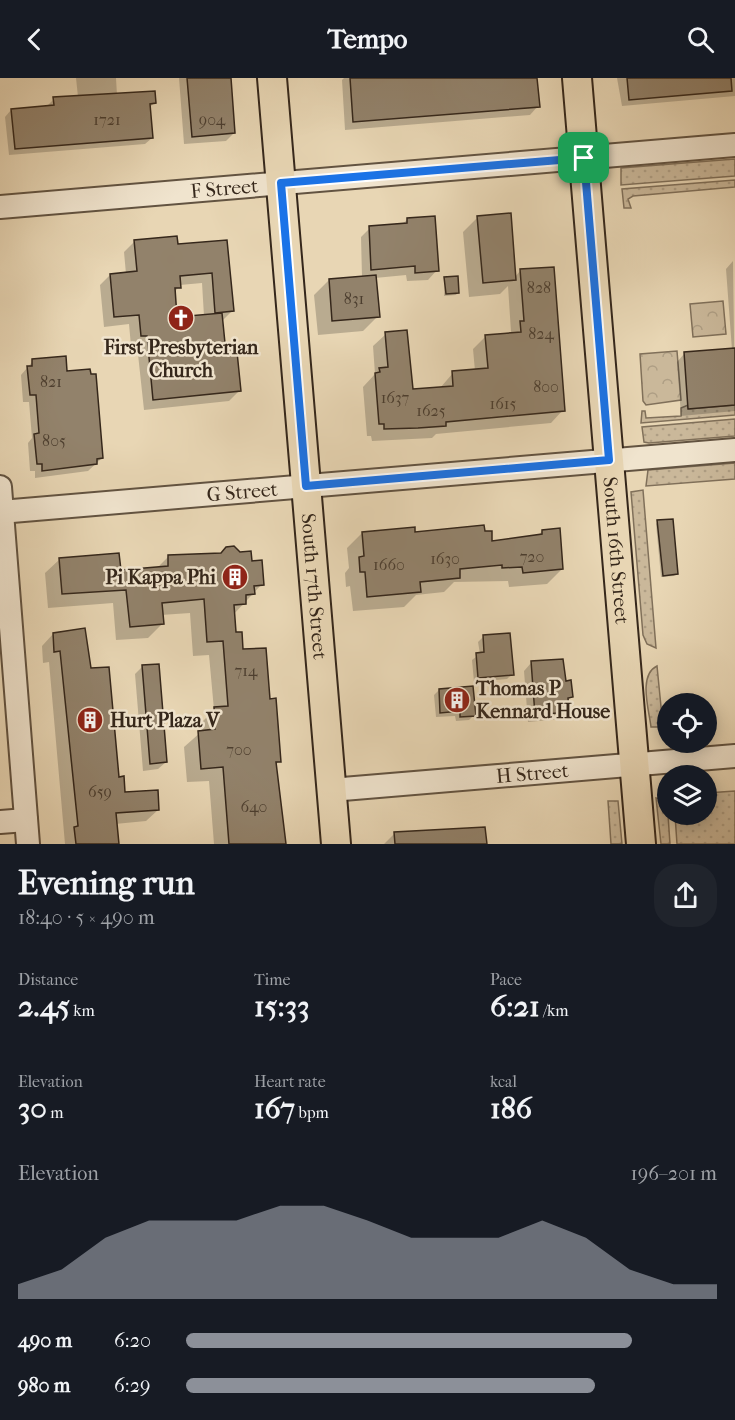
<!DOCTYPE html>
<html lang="en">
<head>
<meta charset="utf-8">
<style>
	:root { --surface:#171b24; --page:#20242c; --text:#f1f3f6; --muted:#9ea1a6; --accent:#8c9099 }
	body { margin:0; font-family:"IM FELL French Canon",serif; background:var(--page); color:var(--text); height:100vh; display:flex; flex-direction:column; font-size:22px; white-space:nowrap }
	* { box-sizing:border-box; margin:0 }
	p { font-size:20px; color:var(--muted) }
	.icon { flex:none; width:33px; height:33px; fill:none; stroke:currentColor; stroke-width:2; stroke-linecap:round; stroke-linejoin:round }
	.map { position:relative; height:766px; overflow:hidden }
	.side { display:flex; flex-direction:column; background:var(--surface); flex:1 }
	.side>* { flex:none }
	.controls { position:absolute; left:657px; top:615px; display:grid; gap:12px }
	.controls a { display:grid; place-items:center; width:60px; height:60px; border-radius:50%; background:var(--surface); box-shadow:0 3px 15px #0003; font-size:30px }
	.pin { position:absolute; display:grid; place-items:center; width:51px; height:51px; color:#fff; margin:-26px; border-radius:12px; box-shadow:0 3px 9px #0006 }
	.round { display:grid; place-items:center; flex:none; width:63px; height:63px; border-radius:24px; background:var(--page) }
	.summary { display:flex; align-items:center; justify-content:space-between; height:102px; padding:0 18px }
	h1 { font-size:33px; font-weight:700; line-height:45px }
	.figures { display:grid; grid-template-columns:repeat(3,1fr); gap:9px; height:102px; padding:6px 18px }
	.figures div { display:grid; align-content:center }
	.figures b { font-size:30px; font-weight:700 }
	.figures small { font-size:16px; font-weight:400 }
	.figures p { font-size:16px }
	.chart { height:168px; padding:12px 18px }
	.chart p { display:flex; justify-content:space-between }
	.chart svg { width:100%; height:108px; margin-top:6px; fill:var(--accent); opacity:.7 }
	ul { padding:0 18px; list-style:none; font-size:20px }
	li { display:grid; grid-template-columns:96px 72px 1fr; align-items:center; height:45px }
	li i { height:15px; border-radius:8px; background:var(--accent) }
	header { display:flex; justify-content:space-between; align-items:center; height:78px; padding:0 18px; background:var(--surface); font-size:27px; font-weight:700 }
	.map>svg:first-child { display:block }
	.grass { fill:url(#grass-dots); stroke:#80705a; stroke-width:1.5 }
	.park { fill:url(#park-crowns); stroke:#80705a; stroke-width:1.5 }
	.shadow { fill:#0003; fill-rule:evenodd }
	.building { fill:#92826b; stroke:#35271b; stroke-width:1.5 }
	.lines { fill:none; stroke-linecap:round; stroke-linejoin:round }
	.minor-casing { stroke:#625341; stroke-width:26 }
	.major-casing { stroke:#35271b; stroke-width:32 }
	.minor { stroke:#f0e4ce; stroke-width:22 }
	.major { stroke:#e8d6b4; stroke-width:28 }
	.route-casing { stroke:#fff; stroke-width:12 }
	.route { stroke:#1a73e8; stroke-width:8 }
	.labels { text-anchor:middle; stroke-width:5; stroke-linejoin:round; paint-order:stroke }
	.number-label { font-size:16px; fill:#4c3e2f }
	.street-label { font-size:20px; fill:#35271b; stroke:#f0e4ce }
	.poi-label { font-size:20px; font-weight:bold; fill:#35271b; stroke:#f0e4ce; text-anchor:start }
</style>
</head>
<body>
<header><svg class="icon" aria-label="back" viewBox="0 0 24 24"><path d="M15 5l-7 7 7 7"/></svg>Tempo<svg class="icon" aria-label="search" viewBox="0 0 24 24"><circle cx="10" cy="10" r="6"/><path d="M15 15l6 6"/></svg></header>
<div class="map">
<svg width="735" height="766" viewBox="0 0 735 766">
	<defs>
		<pattern id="grass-dots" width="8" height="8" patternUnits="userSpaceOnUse" patternTransform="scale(1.5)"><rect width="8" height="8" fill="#cab89a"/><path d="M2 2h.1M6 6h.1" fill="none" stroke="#ae9e84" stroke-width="1.8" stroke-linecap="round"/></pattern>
		<pattern id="park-crowns" width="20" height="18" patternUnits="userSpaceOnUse" patternTransform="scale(1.5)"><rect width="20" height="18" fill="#cab89a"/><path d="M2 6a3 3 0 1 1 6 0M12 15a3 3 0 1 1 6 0" fill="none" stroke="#ae9e84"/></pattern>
	</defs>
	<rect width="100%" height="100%" fill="#e8d6b4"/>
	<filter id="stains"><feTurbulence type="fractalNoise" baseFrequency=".00333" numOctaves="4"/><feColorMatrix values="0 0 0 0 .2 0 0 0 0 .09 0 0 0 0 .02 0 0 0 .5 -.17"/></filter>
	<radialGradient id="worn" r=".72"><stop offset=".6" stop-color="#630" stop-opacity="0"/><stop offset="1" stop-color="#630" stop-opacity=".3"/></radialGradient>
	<path class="grass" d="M735,81V98L621,107V90Z
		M735,102V109L633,118L628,121L631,130H624L622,111Z
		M688,327L689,331L735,327V337L641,345L642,333H645L646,340L681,338V330Z
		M735,341V358L649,365L644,364L642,349Z
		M735,385V401L646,408L648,392Z
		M643,412L656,570L647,566L643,557L631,414Z
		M657,588L663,649H651C649,632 638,597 657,588Z
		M735,713V766H677L675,737L706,736L707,715Z
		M656,720L667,722L670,766H661Z
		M608,723H618L622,766H611Z"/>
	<path class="park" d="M723,223L726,256L693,259L690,226Z
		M677,273L681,322L646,327L643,323L640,276Z"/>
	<path class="shadow" d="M76,0H116L117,17L154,25L149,30L152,60L145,66L9,77L5,39L11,32L47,28L54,21L78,19Z
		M179,0H230L234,55L226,63L184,66Z
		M344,0H535L538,28L530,37L345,52L342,2Z
		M617,0H735V18L622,28Z
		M478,139L515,199L520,193L563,332L551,345L436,356L432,360L372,363L371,358H367L363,309L375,296L373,268L386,256L411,313L440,310L453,295L475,293L473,271L486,258L511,254L508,208L500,216L469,219L463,154Z
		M408,141L437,192L428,202L407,203L406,197L375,200L378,238L363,253L318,257L314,217L329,202L362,199L361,159L370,150L401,147Z
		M226,163L232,233L222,243L224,267L239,313L229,323L144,332L137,267L131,268L129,246L104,249L100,207L110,197L126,196L124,174L134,164L177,168ZM202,205L204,238L176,240L174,215L180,207Z
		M733,183L735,333L681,338L677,284L684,276L732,272L726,191Z
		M445,200L458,214L456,217L444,218Z
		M33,283L66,295L102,380L88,393L35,400V393H30L28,365L32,360L29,324H23L21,297Z
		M658,443L676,496L674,498L661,499L656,446Z
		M542,453L562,491L547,506L509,509L508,503L454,504L444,514L416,517L404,529L353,533L350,508L346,509L345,495L349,490L347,470L362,455H483L491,465L537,459Z
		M169,478L251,485L262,506L233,537L235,556L268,622L279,683L275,688L285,766H214L209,703L187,704L184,669L201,654V645L214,632L209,577L193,578L190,535L161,537L162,546L148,560L116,562L113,525L48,530L45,495L60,481L119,494L157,490Z
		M53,556L89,592L117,700L124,716L158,732L146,743L115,746L118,766H65L49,584L43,585L42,568Z
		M483,559L512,596L507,601L474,604L472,582L480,576L478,564Z
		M531,585L565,604L571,619L567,623L568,633L560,641L528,644L524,593Z
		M143,588L166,684L158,691L143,693L135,596Z
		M439,612L474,637L469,642L456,643L455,638L436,639L434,617Z
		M429,752V755L485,766H384L395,755Z"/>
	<path class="building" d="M187,0H231L235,55L192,59Z
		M350,0H537L540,29L353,44Z
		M627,0H731L732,13L629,22Z
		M155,13L156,25L150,26L153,60L15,71L11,31L54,27L53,19Z
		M511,135L516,202L483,205L477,138Z
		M435,138L439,193L415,195V188L371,192L369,148L407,145V140Z
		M177,158L178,166L227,162L234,233L215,235L212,195L180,198L181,210H175L177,239L222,235L225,265L236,264L241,313L153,322L147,258H141L139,237L114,239L110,196L137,193L134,162Z
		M554,189L565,333L446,344V348L418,350L384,351V346H379L375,295L380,294L379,290L388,289L385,254L407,252L413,311L453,308L452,293L488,290L485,257L521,254L520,243H524L520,191Z
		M376,197L380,239L332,243L329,201Z
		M458,198L459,215L446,216L444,199Z
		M735,270V327L688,331L684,274Z
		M66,278L67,293L90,291L91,296H96L103,380L97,381V386L42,393V386H37L34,356L39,355L36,317H30L27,288H32V281Z
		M673,441L678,496L663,498L657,442Z
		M484,447L485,453H492V463L542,456V452L560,450L563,491L523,495L522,489L502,490V487L460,491V500L420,504L421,514L367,519L365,494H360L359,479L364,478L362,454L415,449V454Z
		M234,468L240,474L251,473L252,483L262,482L264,507L254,508L255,516L246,517V526L234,527L236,554H242L243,571L266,570L270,621L276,620L281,684H276L286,766H229L223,689L201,691L198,653L215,651L214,629L228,628L223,563L207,564L204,521L162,525L164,546L130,549L126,512L62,516L59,480L119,475L121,492L168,488V477L221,475L226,469Z
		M85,550L91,590L109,589L119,699L124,698L125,714L158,712L159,732L116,735L119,766H76L74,749L78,748L60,573L54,574L53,555Z
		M510,555L514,597L478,600L476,575L484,574L483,557Z
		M563,581L566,603L571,602L573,619L568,620L569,634L535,637L531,583Z
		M159,586L167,684L150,686L142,587Z
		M473,608L476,638L460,639V633L440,635L439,611Z
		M485,749L487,766H395L394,754Z"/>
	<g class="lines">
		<defs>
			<g id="minor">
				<path id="s1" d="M0,129L735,67"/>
				<path d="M0,409L28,766"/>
				<path id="s2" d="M0,434L735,372"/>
				<path id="s3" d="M331,712L735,678"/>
				<path d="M0,744L26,742"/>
			</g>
			<g id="major">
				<path id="s4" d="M272,0L336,766"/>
				<path id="s5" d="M577,0L641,766"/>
			</g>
		</defs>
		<use href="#minor" class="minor-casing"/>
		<use href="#major" class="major-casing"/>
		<use href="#minor" class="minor"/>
		<use href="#major" class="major"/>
	</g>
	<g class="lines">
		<defs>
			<path id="route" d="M584,80L609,382L306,408L281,105Z"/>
		</defs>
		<use href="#route" class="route-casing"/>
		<use href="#route" class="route"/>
	</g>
	<defs>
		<symbol id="church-disc" viewBox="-11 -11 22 22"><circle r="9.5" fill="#8f2418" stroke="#f0e4ce"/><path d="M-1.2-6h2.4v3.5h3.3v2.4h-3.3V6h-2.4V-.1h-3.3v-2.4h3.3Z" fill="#fff"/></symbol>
		<symbol id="building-disc" viewBox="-11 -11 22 22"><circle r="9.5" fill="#8f2418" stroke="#f0e4ce"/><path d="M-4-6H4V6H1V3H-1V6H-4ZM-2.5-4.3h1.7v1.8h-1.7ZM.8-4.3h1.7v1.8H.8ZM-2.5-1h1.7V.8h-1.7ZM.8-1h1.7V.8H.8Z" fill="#fff"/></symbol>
	</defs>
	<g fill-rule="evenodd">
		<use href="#church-disc" x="166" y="225" width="30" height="30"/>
		<use href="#building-disc" x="220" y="484" width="30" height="30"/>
		<use href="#building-disc" x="442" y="607" width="30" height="30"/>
		<use href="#building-disc" x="75" y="627" width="30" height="30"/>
	</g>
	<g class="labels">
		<g class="number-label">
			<text x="107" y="47">1721</text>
			<text x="212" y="47">904</text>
			<text x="539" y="215">828</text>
			<text x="354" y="226">831</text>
			<text x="541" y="261">824</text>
			<text x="51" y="309">821</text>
			<text x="546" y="314">800</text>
			<text x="395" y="325">1637</text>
			<text x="503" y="331">1615</text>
			<text x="431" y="338">1625</text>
			<text x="54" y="368">805</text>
			<text x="532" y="484">720</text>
			<text x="445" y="486">1630</text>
			<text x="389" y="492">1660</text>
			<text x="246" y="598">714</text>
			<text x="239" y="677">700</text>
			<text x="100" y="719">659</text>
			<text x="254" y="734">640</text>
		</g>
		<g class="street-label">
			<text dy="7" stroke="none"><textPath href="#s1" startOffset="225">F Street</textPath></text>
			<text dy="7" stroke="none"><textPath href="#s2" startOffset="243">G Street</textPath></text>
			<text dy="7" stroke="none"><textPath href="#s5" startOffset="474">South 16th Street</textPath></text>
			<text dy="7" stroke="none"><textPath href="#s4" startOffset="510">South 17th Street</textPath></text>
			<text dy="7" stroke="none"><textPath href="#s3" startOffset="202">H Street</textPath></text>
		</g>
		<g class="poi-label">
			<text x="181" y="276" text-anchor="middle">First Presbyterian<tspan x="181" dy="23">Church</tspan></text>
			<text x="216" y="506" text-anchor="end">Pi Kappa Phi</text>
			<text x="476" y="617">Thomas P<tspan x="476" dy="23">Kennard House</tspan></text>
			<text x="110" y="649">Hurt Plaza V</text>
		</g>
	</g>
	<rect width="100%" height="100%" filter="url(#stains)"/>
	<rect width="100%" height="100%" fill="url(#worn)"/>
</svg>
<div class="controls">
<a><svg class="icon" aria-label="locate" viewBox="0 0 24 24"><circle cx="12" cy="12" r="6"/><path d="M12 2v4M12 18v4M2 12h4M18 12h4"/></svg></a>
<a><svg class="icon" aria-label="layers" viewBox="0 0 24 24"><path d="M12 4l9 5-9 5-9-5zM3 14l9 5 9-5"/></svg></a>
</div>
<div class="pin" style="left:584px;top:80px;background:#1e9e55"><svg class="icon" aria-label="arrive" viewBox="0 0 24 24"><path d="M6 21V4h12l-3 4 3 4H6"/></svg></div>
</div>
<section class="side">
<div class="summary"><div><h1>Evening run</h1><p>18:40 · 5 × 490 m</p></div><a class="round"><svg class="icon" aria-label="share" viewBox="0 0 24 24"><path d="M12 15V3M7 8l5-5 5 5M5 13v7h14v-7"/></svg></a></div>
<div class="figures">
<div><p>Distance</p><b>2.45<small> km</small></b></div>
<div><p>Time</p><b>15:33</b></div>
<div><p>Pace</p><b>6:21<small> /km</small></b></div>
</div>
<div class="figures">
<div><p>Elevation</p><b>30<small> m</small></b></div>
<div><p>Heart rate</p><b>167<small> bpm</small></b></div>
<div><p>kcal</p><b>186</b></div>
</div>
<div class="chart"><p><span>Elevation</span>196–201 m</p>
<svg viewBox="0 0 160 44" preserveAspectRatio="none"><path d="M0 44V38L10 32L20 19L30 12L40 12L50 12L60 6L70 6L80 12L90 19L100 19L110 19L120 12L130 19L140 32L150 38L160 38V44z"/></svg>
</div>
<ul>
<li><b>490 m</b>6:20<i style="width:84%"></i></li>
<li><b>980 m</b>6:29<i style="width:77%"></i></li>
</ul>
</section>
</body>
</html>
